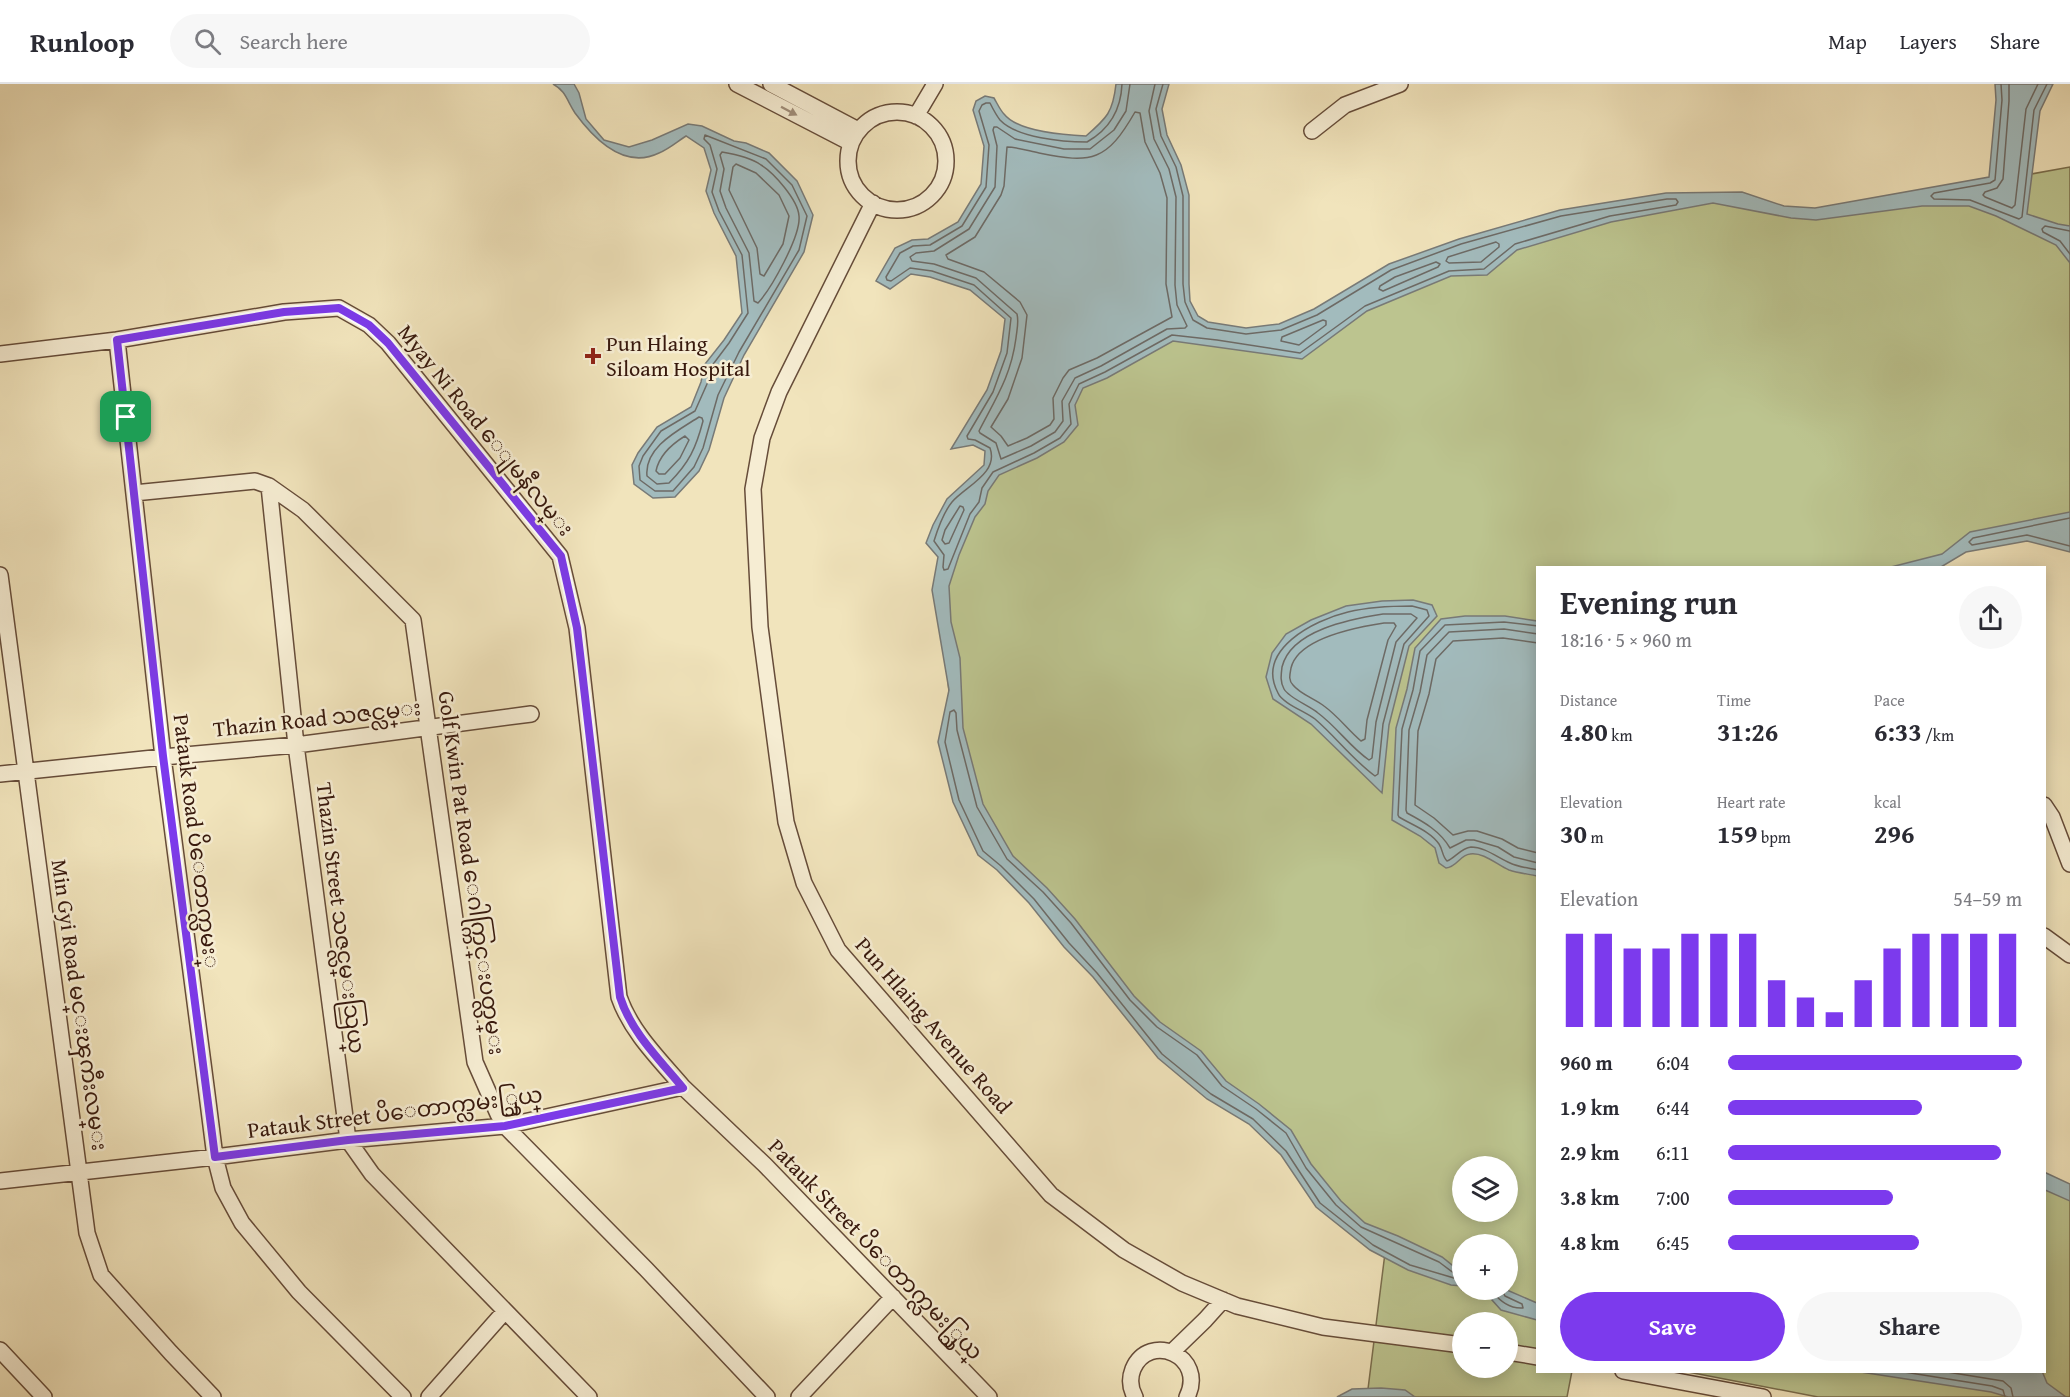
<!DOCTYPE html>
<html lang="en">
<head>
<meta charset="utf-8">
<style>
	:root { --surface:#fff; --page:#f7f7f7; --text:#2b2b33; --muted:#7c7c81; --line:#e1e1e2; --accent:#7c3aed }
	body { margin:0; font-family:"Gentium Book Plus","Noto Sans Myanmar",serif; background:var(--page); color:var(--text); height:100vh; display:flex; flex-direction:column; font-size:22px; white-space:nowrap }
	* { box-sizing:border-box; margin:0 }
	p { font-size:20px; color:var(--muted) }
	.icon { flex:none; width:33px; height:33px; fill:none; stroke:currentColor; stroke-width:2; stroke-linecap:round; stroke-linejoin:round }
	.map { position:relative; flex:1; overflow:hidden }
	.sheet { position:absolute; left:1536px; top:482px; width:510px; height:807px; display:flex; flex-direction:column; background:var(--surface); border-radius:0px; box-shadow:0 3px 15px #0003 }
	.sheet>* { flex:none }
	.controls { position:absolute; left:1452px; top:1072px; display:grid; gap:12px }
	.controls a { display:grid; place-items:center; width:66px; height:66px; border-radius:50%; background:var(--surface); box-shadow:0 3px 15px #0003; font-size:30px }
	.pin { position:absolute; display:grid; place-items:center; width:51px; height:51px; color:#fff; margin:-26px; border-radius:12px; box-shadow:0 3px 9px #0006 }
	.round { display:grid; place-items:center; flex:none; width:63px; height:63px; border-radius:32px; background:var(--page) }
	.headline { display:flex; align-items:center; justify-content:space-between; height:102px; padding:0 24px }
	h1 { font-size:33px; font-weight:700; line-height:45px }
	.stats { display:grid; grid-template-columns:repeat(3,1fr); gap:9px; height:102px; padding:6px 24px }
	.stats div { display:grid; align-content:center }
	.stats b { font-size:26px; font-weight:700 }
	.stats small { font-size:16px; font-weight:400 }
	.stats p { font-size:16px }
	.chart { height:168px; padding:12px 24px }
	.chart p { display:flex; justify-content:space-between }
	.chart svg { width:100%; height:108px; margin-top:6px; stroke:var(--accent); stroke-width:6 }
	.primary-button { display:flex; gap:12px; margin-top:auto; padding:12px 24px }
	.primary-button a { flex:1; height:69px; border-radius:36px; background:var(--accent); color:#fff; font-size:24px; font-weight:700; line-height:69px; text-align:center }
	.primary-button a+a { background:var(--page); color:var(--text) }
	ul { padding:0 24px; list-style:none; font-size:20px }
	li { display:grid; grid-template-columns:96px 72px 1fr; align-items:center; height:45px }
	li i { height:15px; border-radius:8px; background:var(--accent) }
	header { display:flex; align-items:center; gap:36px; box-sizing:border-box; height:84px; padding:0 30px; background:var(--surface); border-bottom:2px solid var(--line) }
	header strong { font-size:28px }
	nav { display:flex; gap:33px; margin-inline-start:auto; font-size:21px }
	.search { width:420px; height:54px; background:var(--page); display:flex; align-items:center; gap:15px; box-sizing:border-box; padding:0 21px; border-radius:33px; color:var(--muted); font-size:22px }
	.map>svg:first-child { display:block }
	.green { fill:#bcc48f; stroke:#7a6e4e; stroke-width:1.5; fill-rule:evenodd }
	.water { fill:#a2bbbd; stroke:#787a77; stroke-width:1.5 }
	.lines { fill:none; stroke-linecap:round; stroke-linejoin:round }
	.shore { stroke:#6d6a65; stroke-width:1.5 }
	.street-casing { stroke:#664c39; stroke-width:18 }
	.street { stroke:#f6edd3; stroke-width:15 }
	.oneway { fill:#a08e7a }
	.route-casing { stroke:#fff; stroke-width:12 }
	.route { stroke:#7c3aed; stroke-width:8 }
	.poi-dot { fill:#8f2418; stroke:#f6edd3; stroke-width:2 }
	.labels { text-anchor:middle; stroke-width:5; stroke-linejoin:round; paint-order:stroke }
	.poi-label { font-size:22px; fill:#38190d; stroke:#f6edd3; text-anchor:start }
	.street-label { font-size:22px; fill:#38190d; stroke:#f6edd3 }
</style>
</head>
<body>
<header>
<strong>Runloop</strong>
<div class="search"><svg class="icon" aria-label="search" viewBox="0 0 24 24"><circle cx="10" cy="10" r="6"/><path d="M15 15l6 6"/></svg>Search here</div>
<nav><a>Map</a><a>Layers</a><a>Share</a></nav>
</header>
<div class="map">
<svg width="2070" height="1313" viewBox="0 0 2070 1313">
	<rect width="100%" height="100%" fill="#f1e4bc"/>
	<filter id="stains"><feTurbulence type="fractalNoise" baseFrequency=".00333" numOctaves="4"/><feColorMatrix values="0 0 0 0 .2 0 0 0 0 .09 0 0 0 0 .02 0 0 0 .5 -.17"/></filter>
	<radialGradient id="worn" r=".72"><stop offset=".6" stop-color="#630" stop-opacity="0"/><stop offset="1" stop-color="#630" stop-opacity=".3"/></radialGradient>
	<path class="green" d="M2070,83V445L1992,453L1919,483H1538V1287H1572L1567,1313H1367L1386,1161L1332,1126L1268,1047L1168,960L994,767L954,670L941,510L1043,252L1291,255L1464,169L1669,117L1736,116L1816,129ZM1462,1083H1508V1128H1462ZM1462,1161H1508V1206H1462ZM1462,1239H1508V1284H1462Z
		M2045,1097L2070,1109V1313H1818L1683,1287H2044Z"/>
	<path class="water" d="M553,0H574L579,9L586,35L604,56L629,63L652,56L688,40L702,42L734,57L746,59L769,69L797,97L813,131L804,168L744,271L724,314L709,366L699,387L675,413L653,414L634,400L632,381L638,369L657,343L691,323L701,298L705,280L724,256L742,229L736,172L714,129L706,107L711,86L704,64L686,52C678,57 669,65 659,69C624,86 594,55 575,29C567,17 566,7 553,0Z
		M1116,0H1169L1162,25L1167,51L1181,81L1189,111V200L1190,217L1198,232L1208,238L1246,244L1279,240L1314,225L1389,180L1459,155L1560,126L1666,109L1742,108L1784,122L1815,124L1989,93L1996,16L1995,0H2053L2040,27L2027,130L2058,140L2070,142V179L2056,161L1996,132L1969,122H1922L1816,136L1791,134L1713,119L1611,138L1517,166L1487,191L1451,192L1367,227L1302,275L1173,257L1107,294L1083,304L1075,321L1078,341L1064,358L1037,374L999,391L988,407L985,420L975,433L959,471L949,502L951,538L960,574L963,644L983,720L1013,772L1047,804L1075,835L1134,912L1160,938L1201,967L1226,997L1259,1020L1291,1046L1311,1080L1341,1117L1365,1139L1398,1152L1442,1173L1462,1189V1202L1451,1201L1408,1186L1370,1166L1316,1123L1281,1071L1249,1040L1207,1015L1158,974L1093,893L1064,863L1029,819L997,786L978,771L953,718L938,658L949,606L932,506L938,473L926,459L933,441L947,415L984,381L985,367L973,361L951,365L987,306L1001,267L1005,235L970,206L930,193L911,190L890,205L876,197L895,164L912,156L928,155L958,138L981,100L984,62L973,26L976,17L985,12L994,14C997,19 1000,26 1004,30C1018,48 1064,51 1086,52C1107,34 1113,28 1116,0Z
		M2070,428V468L2027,457L1966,468L1941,483H1891L1942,470L1970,448Z
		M1413,516L1432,521L1437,532L1409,562L1389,641L1382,709L1311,640L1273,615L1266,593L1272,569L1286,550L1311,536L1346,522L1382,517Z
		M1465,532H1505L1537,537V792C1528,790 1518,789 1509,786C1497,781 1484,768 1470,770C1460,771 1457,783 1446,784L1439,779L1435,764L1420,752L1392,736L1396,644L1407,605L1415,564L1441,535Z
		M2044,1088L2070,1100V1117L2045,1106Z
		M1483,1206H1507L1537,1219V1236L1501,1226Z
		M1854,1287H2042L2047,1299L2066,1313H2008L1991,1308Z
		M1381,1304L1405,1306L1415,1313H1337L1352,1305Z"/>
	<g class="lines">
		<path class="shore" d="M1122,0C1121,26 1110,45 1087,58C1063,58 1017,54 1000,36C996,31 993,25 990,19H986L982,21L979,27L989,61L986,103L962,142L930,161L913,162L900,169L886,193L887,196L891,197L910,184L932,187L974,201L1011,234L1007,269L993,308L967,352L968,355L975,356L990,364C999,389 966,402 952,418C943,429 938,444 934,457L944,471L943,483L944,486L948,485L970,430L979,418L982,404L993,388L1034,369L1060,354L1071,340L1069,320L1079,300L1105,288L1172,251L1217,256L1300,269L1365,222L1449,187L1484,185L1515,160L1610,132L1676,121L1678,118L1676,115H1667L1561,132L1461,160L1391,186L1317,231L1281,246L1246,250L1207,244L1193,236L1185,218L1183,200V112L1176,83L1161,52L1156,25L1163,0
			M1130,0L1126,27L1114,46L1090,65H1064L1015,55L997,43H994L993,46L997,62L995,103L969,145L934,167L916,169L910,173L912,177L934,180L976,194L1017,230C1019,238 1017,245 1016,254C1011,292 996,314 979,347L980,349L996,359L1001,375L1031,362L1055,348L1063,337L1062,317L1075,294L1101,282L1167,245L1185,244L1187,242L1177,221L1175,201L1176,113L1169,85L1154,55L1149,27L1155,0
			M2001,0L2002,16L1995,96L1990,99L1934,109L1931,112L1934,115L1970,116L2019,135L2022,133L2034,26L2047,0
			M2009,0V17L2003,95L1997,104L1985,108L1983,111L1985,113L2012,124L2015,121L2026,25L2038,0
			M1135,28L1140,29L1145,58L1160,89L1167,114L1166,200L1172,233L1097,274L1069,286L1063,294L1053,314L1054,335L1050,341L1027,354L1008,362L1001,352L991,343L1008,315L1022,274L1027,231L1020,218L984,188L948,175L946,171L975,153L1001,111L1004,102L1007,63C1017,63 1029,67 1039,69C1092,80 1107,77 1135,28Z
			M705,51L766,75L792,101L807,132L799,166L739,268L718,311L703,364L694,383L673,407H655L640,396L639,382L643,372L661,347L695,327L707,300L711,283L729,259L748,229L742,171L719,127L712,108L717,85L710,61L704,55Z
			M722,68C734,70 750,73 761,81C774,89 798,116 799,132C801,152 771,205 758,219L754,217L749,169L726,124L720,107L724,85L720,71Z
			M736,80L756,89L779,111L789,132L783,160L764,192L760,190L757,164L729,106L733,83Z
			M2070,147L2045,142L2042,145L2043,148L2060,157L2070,170
			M1496,158L1499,160V163L1481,178L1449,179L1446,177L1448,173Z
			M1436,178L1440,180L1438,183L1383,207L1379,205L1380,202L1395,193Z
			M1323,236L1326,237V241L1299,261L1281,257L1282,253Z
			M699,333L702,334L703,337C696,364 689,379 669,399L657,400L647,392C644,363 679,346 699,333Z
			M685,352L689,356L680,374L665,390H659L656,387C659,372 672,360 685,352Z
			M960,422L963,423L964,426L949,459L945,460L942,456L945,446Z
			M2070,434L1973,454L1969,458L1972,461L2027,451L2070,462
			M1412,522L1427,526L1429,532L1404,560L1383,640L1378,690L1375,692C1353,676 1336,653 1315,635C1306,628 1282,619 1278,609C1255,566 1314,536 1348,528C1369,523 1391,522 1412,522Z
			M1383,530H1411L1417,534L1396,558L1376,638L1372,674L1369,676C1350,663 1337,643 1318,629C1310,622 1289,614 1284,605C1280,598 1281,591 1282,583C1291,546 1351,535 1383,530Z
			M1384,539H1394L1396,542L1388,556L1367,636L1365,655L1361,657C1348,646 1338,632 1324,622C1315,615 1300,610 1293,601C1288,596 1290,590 1291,584C1298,554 1358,543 1384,539Z
			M1538,542L1504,538L1445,541L1420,567L1413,606L1402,645L1398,731L1399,733C1412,741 1430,747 1439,760C1443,766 1442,772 1447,777C1455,774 1461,764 1471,763C1485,763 1498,774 1510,779C1518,783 1529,784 1538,786
			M1538,550L1504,545L1449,548L1427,571L1420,608L1409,646L1406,726L1407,729C1424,738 1440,747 1450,764L1466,756H1474L1498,763L1514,773L1538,779
			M1538,559L1503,554L1453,557L1436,575L1429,610L1418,647L1415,721L1434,734L1453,751L1468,747H1477L1502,755L1518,764L1538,769
			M954,626L956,629L957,646L977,723L1007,775L1043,808L1071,839L1130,916L1157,943L1197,971L1222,1002L1256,1025L1286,1049L1306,1084L1336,1121L1361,1143L1439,1178L1455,1190L1454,1194L1410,1181L1373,1161L1320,1119L1286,1067L1253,1035L1211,1010L1162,970L1097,889L1069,859L1034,815L1001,782L983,767L959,716L945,658L950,628Z
			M1490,1206C1500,1216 1508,1225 1523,1224L1522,1220L1505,1212L1502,1206
			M1898,1287L1992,1302L2003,1306L2005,1313
			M1941,1287L2003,1297L2011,1304L2013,1313"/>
		<defs>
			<path id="street" d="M737,0L851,59
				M771,0L858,46
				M848 77a49 49 0 1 1 98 0a49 49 0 1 1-98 0Z
				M916,32L935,0
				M1312,47L1345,21L1400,0
				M873,119L779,308L762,354L753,405L760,543L786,738L804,799L838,866L1051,1111L1124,1166L1182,1199L1237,1222L1323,1243L1462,1261
				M117,256L284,228L339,224L369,241L388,259L560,472L577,544L619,913C631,948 660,976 683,1003
				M0,270L117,256L163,673L207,1010L215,1073L223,1104L242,1139L299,1208L403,1313
				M269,402L303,426L413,536L475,978L498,1030L505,1042L646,1185L767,1313
				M134,409L255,397L269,402L296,661L348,1056L372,1090L589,1313
				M0,491L87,1149L101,1191L171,1269L213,1313
				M0,690L163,673L296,661L531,630
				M2044,721L2052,733L2070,780
				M2044,852L2070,871
				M0,1097L215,1073L348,1056L505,1042L683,1003L765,1081L989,1313
				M0,1266L44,1313
				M1172,1268L1205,1236L1223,1216
				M1508,1268L1538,1273
				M1623,1287L1763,1313
				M429,1313L505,1227
				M799,1313L893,1213
				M1135,1313C1130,1304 1129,1295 1133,1285C1149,1247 1207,1272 1187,1313"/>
		</defs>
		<use href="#street" class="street-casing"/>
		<use href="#street" class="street"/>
	</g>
	<defs><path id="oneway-solid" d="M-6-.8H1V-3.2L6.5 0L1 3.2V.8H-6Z" transform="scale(1.5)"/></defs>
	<use class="oneway" href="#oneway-solid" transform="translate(789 27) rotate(28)"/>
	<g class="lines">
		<defs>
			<path id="route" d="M339,224L369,241L388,259L561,472L577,544L620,913C631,948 660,976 683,1004L505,1042L348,1056L215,1073L163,672L117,256L284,228Z"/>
		</defs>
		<use href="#route" class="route-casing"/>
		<use href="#route" class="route"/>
	</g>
	<path class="poi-dot" d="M590 263h6v6h6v6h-6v6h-6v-6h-6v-6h6z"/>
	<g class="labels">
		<g class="poi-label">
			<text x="606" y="267">Pun Hlaing<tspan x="606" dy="25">Siloam Hospital</tspan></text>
		</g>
		<g class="street-label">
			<text transform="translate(486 346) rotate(51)" y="8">Myay Ni Road ေျမနီလမ္း</text>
			<text transform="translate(317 634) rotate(-6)" y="8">Thazin Road သဇင္လမ္း</text>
			<text transform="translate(197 757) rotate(83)" y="8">Patauk Road ပိေတာက္လမး္</text>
			<text transform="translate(472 789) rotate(82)" y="8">Golf Kwin Pat Road ေဂါက္ကြင္းပတ္လမ္း</text>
			<text transform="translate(341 834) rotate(83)" y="8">Thazin Street သဇင္လမ္းသြယ္</text>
			<text transform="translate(80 921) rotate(82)" y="8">Min Gyi Road မင္းၾကီးလမ္း</text>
			<text transform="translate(934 941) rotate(49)" y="8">Pun Hlaing Avenue Road</text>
			<text transform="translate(395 1028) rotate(-7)" y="8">Patauk Street ပိေတာက္လမး္သြယ္</text>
			<text transform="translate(876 1165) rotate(46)" y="8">Patauk Street ပိေတာက္လမး္သြယ္</text>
		</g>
	</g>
	<rect width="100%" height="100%" filter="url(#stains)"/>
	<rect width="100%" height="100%" fill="url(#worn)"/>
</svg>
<div class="controls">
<a><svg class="icon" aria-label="layers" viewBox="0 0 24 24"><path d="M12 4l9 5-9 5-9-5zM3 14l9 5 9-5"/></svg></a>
<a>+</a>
<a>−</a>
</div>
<div class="pin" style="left:126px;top:333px;background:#1e9e55"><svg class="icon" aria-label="arrive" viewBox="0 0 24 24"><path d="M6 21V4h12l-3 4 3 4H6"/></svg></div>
<section class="sheet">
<div class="headline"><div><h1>Evening run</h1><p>18:16 · 5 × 960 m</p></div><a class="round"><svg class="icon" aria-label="share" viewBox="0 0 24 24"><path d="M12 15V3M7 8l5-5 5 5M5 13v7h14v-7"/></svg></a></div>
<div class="stats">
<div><p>Distance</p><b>4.80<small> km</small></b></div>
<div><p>Time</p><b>31:26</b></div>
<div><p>Pace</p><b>6:33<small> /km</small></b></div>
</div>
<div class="stats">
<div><p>Elevation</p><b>30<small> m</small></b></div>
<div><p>Heart rate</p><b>159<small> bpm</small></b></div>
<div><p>kcal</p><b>296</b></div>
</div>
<div class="chart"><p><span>Elevation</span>54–59 m</p>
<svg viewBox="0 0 160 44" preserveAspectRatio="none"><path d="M5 44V6M15 44V6M25 44V12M35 44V12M45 44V6M55 44V6M65 44V6M75 44V25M85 44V32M95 44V38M105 44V25M115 44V12M125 44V6M135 44V6M145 44V6M155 44V6"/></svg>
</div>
<ul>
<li><b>960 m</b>6:04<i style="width:100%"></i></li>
<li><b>1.9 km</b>6:44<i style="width:66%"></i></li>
<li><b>2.9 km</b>6:11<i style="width:93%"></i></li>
<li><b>3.8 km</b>7:00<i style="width:56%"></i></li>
<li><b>4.8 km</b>6:45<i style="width:65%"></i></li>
</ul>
<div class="primary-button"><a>Save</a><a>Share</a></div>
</section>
</div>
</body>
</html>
